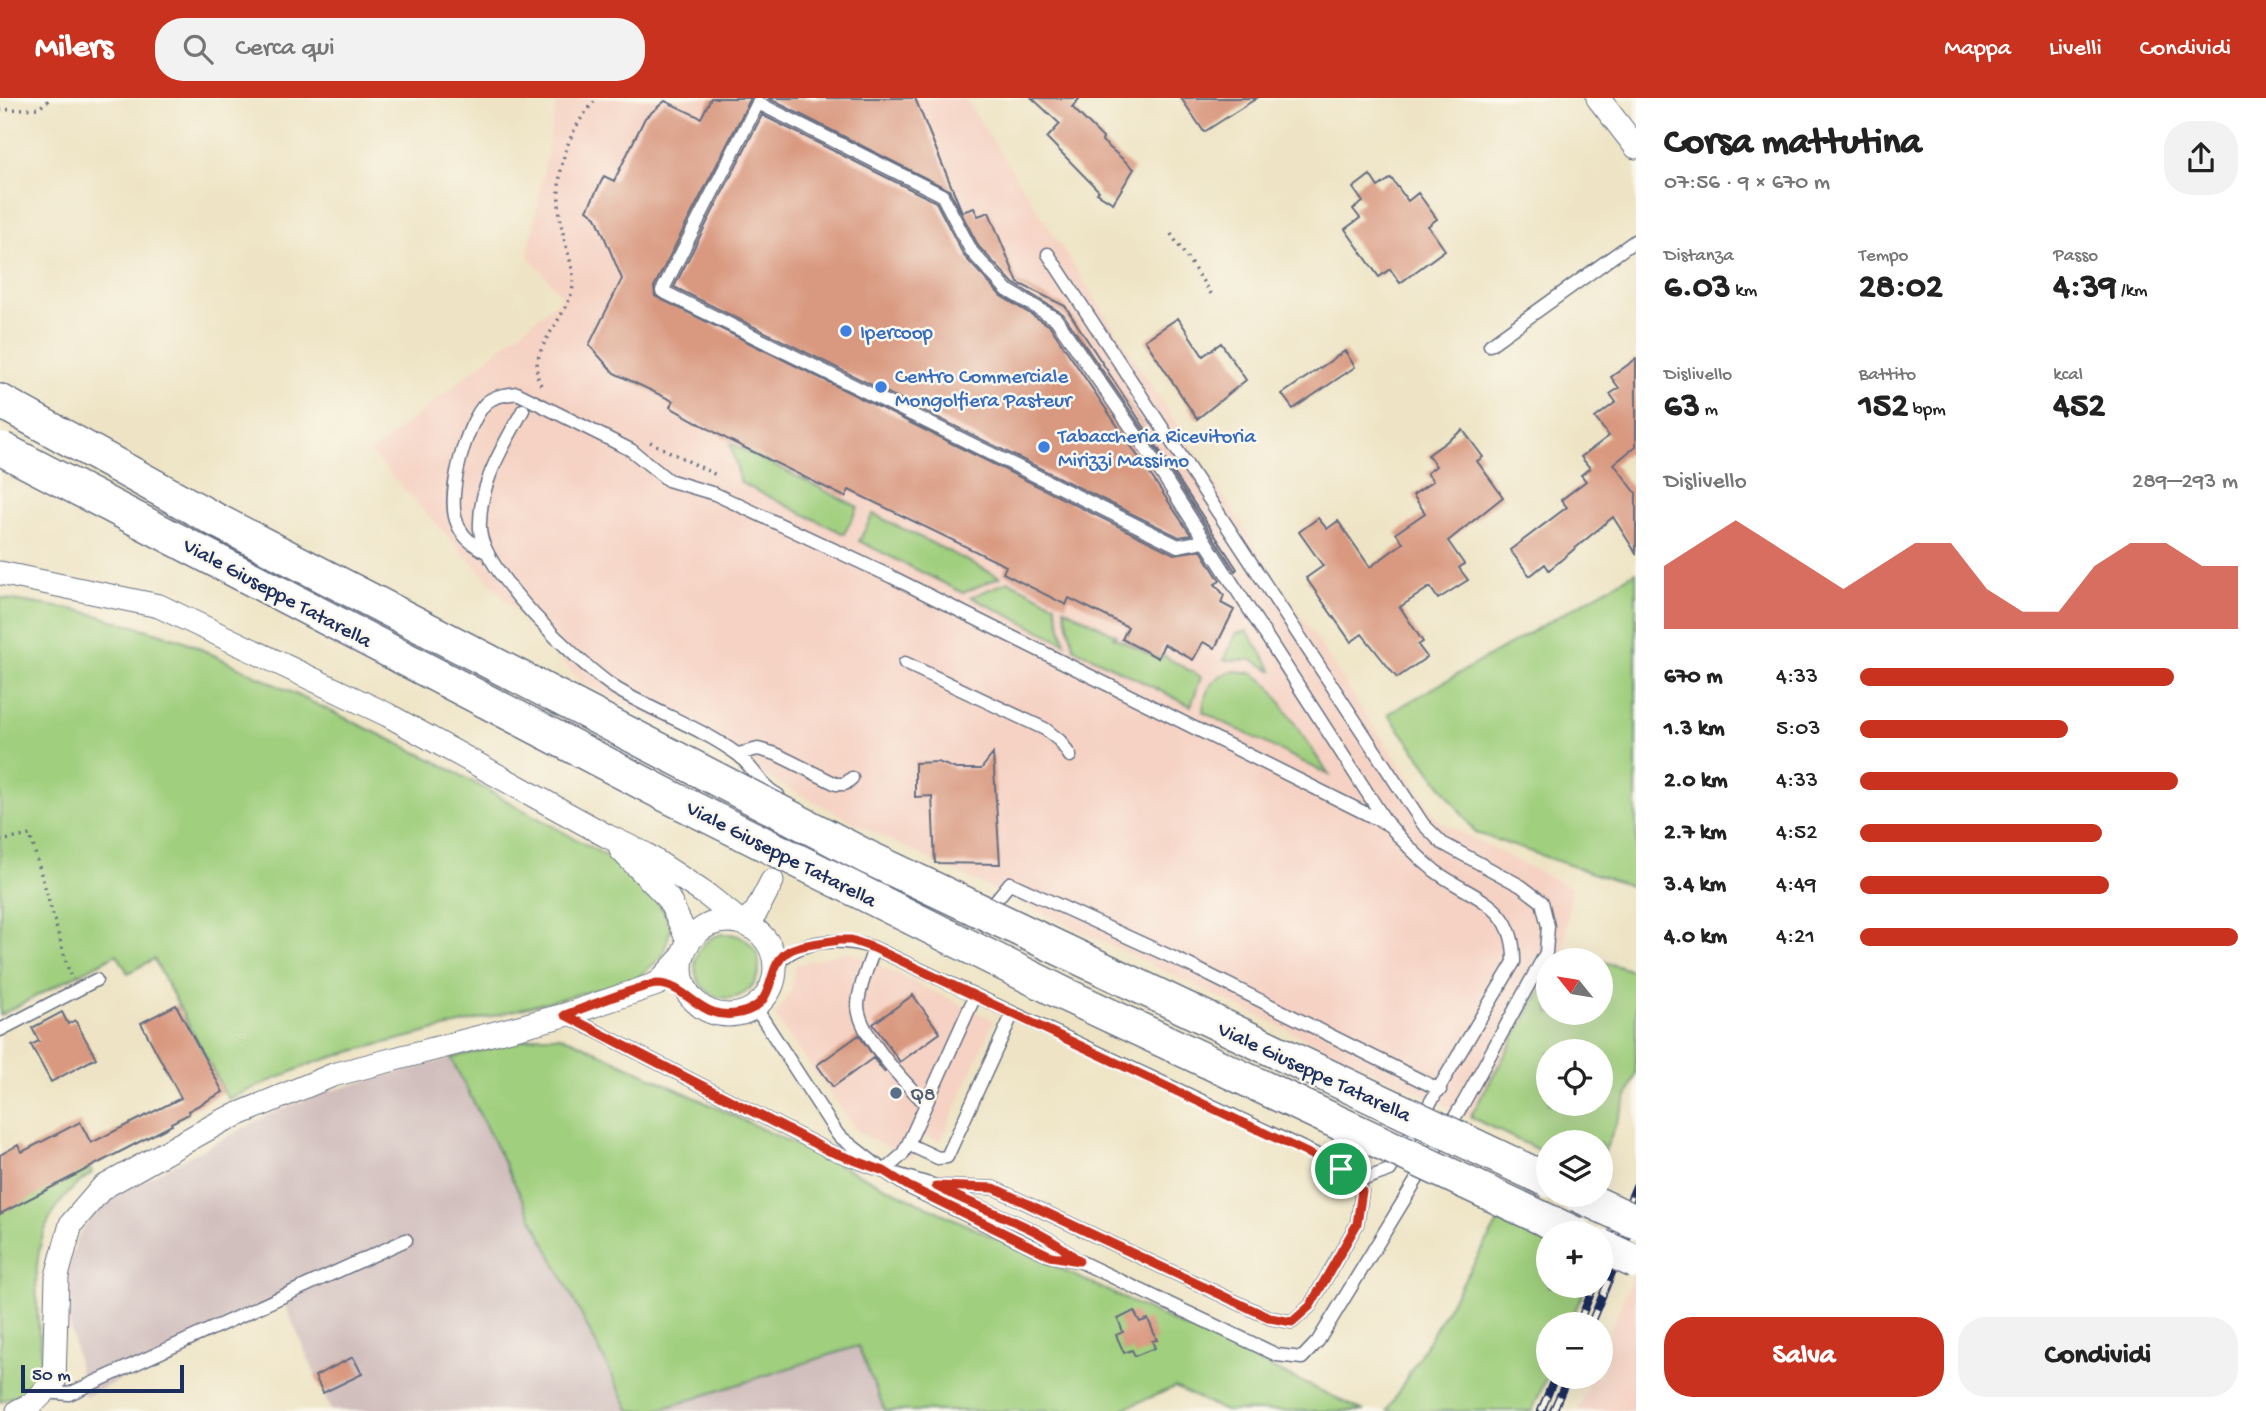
<!DOCTYPE html>
<html lang="it">
<head>
<meta charset="utf-8">
<style>
	:root { --surface:#fff; --page:#f2f2f2; --text:#222; --muted:#767676; --accent:#c8321e }
	body { margin:0; font-family:"Gochi Hand",sans-serif; background:var(--page); color:var(--text); height:100vh; display:flex; flex-direction:column; font-size:26px; white-space:nowrap }
	* { box-sizing:border-box; margin:0 }
	p { font-size:23px; color:var(--muted) }
	.icon { flex:none; width:38px; height:38px; fill:none; stroke:currentColor; stroke-width:2; stroke-linecap:round; stroke-linejoin:round }
	.map { position:relative; flex:1; overflow:hidden }
	.sheet { display:flex; flex-direction:column; background:var(--surface); width:630px }
	.sheet>* { flex:none }
	.needle { width:46px; rotate:300deg }
	.buttons { position:absolute; left:1536px; top:850px; display:grid; gap:14px }
	.buttons a { display:grid; place-items:center; width:77px; height:77px; border-radius:50%; background:var(--surface); box-shadow:0 7px 28px #0002; font-size:35px }
	.scale { position:absolute; left:21px; bottom:18px; width:163px; box-sizing:border-box; padding-left:7px; border:4px solid #1b2f5e; border-top:0; font-size:19px; line-height:24px; white-space:nowrap; color:#1b2f5e; -webkit-text-stroke:5px #fbf7ec; paint-order:stroke }
	.pin { position:absolute; display:grid; place-items:center; width:60px; height:60px; color:#fff; margin:-30px; border:4px solid #fff; border-radius:50%; box-shadow:0 2px 7px #0007 }
	.round { display:grid; place-items:center; flex:none; width:74px; height:74px; border-radius:28px; background:var(--page) }
	.head { display:flex; align-items:center; justify-content:space-between; height:119px; padding:0 28px }
	h1 { font-size:38px; font-weight:700; line-height:52px }
	.figures { display:grid; grid-template-columns:repeat(3,1fr); gap:10px; height:119px; padding:7px 28px }
	.figures div { display:grid; align-content:center }
	.figures b { font-size:35px; font-weight:700 }
	.figures small { font-size:19px; font-weight:400 }
	.figures p { font-size:19px }
	.chart { height:196px; padding:14px 28px }
	.chart p { display:flex; justify-content:space-between }
	.chart svg { width:100%; height:126px; margin-top:7px; fill:var(--accent); opacity:.7 }
	.action { display:flex; gap:14px; margin-top:auto; padding:14px 28px }
	.action a { flex:1; height:80px; border-radius:28px; background:var(--accent); color:#fff; font-size:28px; font-weight:700; line-height:80px; text-align:center }
	.action a+a { background:var(--page); color:var(--text) }
	ul { padding:0 28px; list-style:none; font-size:23px }
	li { display:grid; grid-template-columns:112px 84px 1fr; align-items:center; height:52px }
	li i { height:18px; border-radius:9px; background:var(--accent) }
	header { display:flex; align-items:center; gap:42px; box-sizing:border-box; height:98px; padding:0 35px; background:var(--accent); color:#fff }
	header strong { font-size:33px }
	nav { display:flex; gap:38px; margin-inline-start:auto; font-size:24px }
	.search { width:490px; height:63px; background:var(--page); display:flex; align-items:center; gap:18px; box-sizing:border-box; padding:0 24px; border-radius:28px; color:var(--muted); font-size:26px }
	main { display:flex; flex:1; min-height:0 }
	.map>svg:first-child { display:block }
	.built { fill:#f5d2c3 }
	.industrial { fill:#d1bfbd }
	.green { fill:#a0cf7e; stroke:#5e7f6e; stroke-width:2; fill-rule:evenodd }
	.building { fill:#d99980 }
	.lines { fill:none; stroke-linecap:round; stroke-linejoin:round }
	.service-casing { stroke:#656e82; stroke-width:15 }
	.minor-casing { stroke:#656e82; stroke-width:25 }
	.secondary-casing { stroke:#656e82; stroke-width:36 }
	.path { stroke:#656e82; stroke-width:3.5; stroke-dasharray:2 5; stroke-linecap:butt }
	.service { stroke:#fff; stroke-width:12 }
	.minor { stroke:#fff; stroke-width:23 }
	.secondary { stroke:#fff; stroke-width:33 }
	.rail-casing { stroke:#1b2f5e; stroke-width:8 }
	.rail { stroke:#fbf7ec; stroke-width:5; stroke-dasharray:16; stroke-linecap:butt }
	.secondary-bridge-casing { stroke:#656e82; stroke-width:36; stroke-linecap:butt }
	.secondary-bridge { stroke:#fff; stroke-width:33 }
	.route-casing { stroke:#fff; stroke-width:14 }
	.route { stroke:#c8321e; stroke-width:9 }
	.shop-dot { fill:#3f7fe0; stroke:#fbf7ec; stroke-width:2.5 }
	.service-dot { fill:#5c6f8a; stroke:#fbf7ec; stroke-width:2.5 }
	.labels { text-anchor:middle; stroke-width:5; stroke-linejoin:round; paint-order:stroke }
	.shop-label { font-size:21px; fill:#366cbe; stroke:#fbf7ec; text-anchor:start }
	.street-label { font-size:21px; fill:#1b2f5e; stroke:#fbf7ec }
	.service-label { font-size:21px; fill:#4e5e75; stroke:#fbf7ec; text-anchor:start }
</style>
</head>
<body>
<header>
<strong>Milers</strong>
<div class="search"><svg class="icon" aria-label="search" viewBox="0 0 24 24"><circle cx="10" cy="10" r="6"/><path d="M15 15l6 6"/></svg>Cerca qui</div>
<nav><a>Mappa</a><a>Livelli</a><a>Condividi</a></nav>
</header>
<main>
<div class="map">
<svg width="1636" height="1313" viewBox="0 0 1636 1313">
	<rect width="100%" height="100%" fill="#fbf7ec"/>
	<filter id="ink" filterUnits="userSpaceOnUse"><feTurbulence type="fractalNoise" baseFrequency=".0143" numOctaves="2"/><feDisplacementMap in="SourceGraphic" scale="14" xChannelSelector="R" yChannelSelector="G"/><feConvolveMatrix kernelMatrix="1 2 1 2 8 2 1 2 1" color-interpolation-filters="sRGB"/></filter>
	<filter id="wash" filterUnits="userSpaceOnUse"><feTurbulence type="fractalNoise" baseFrequency=".00686" numOctaves="4" result="noise"/><feDisplacementMap in="SourceGraphic" scale="28" xChannelSelector="R" yChannelSelector="G"/><feGaussianBlur stdDeviation="1.57" result="paint"/><feColorMatrix in="noise" values="0 0 0 0 0 0 0 0 0 0 0 0 0 0 0 0 0 1.4 0 .05"/><feComposite in="paint" operator="in"/></filter>
	<g filter="url(#wash)">
		<rect width="100%" height="100%" fill="#eee4c5"/>
		<path class="built" d="M557,0H965L1363,613L1439,723L1571,790L1564,851L1557,863H1549V878L1470,1019L879,737L580,583L371,355L563,199L528,157Z
			M848,853L994,922L941,1044L925,1037L913,1061L859,1035L774,918L791,893L795,867Z
			M1636,1169V1313H1578L1591,1279H1601V1255Z"/>
		<path class="industrial" d="M451,960L630,1313H331L285,1207L278,1205L85,1299L67,1213V1174L77,1140L96,1112L112,1099L272,1015L327,994Z
			M858,1248L885,1313H655Z"/>
		<path class="green" d="M730,345L858,409L844,436L741,385Z
			M873,416L1000,479L963,495L859,443Z
			M1636,474V790L1476,735L1388,616Z
			M1009,483L1055,506L1065,545L971,499Z
			M0,500L82,513L182,542L435,663L626,769L644,782L672,827L662,859L635,882L357,952L313,965L228,1001L154,861L128,875L117,856L0,917Z
			M1064,510L1116,537L1113,539L1160,561L1162,557L1201,579L1191,608L1074,550Z
			M1247,533L1273,573L1253,562H1224L1236,536Z
			M1235,573L1253,575L1269,587L1329,677L1203,614C1204,593 1213,576 1235,573Z
			M695 868a32 32 0 1 1 64 0a32 32 0 1 1-64 0Z
			M1601,863L1636,874V976L1601,1063V1045H1549V1057L1470,1019L1549,878V915H1601ZM1549,954H1601V1006H1549Z
			M539,938H560L574,943L1364,1313H1224L1175,1289L1118,1313H885L858,1248L655,1313H630L451,960Z
			M89,1068L92,1075C32,1116 33,1168 39,1234C41,1250 45,1267 36,1281C28,1294 13,1298 0,1304V1107Z
			M1500,1121L1549,1145V1188H1586L1569,1227H1549V1274L1532,1313H1387Z"/>
		<g id="blocks">
			<path class="building" d="M711,0H751L654,189L655,198L1174,456L1201,452L1220,483L1215,486L1224,497L1221,505L1234,512L1215,550L1203,544L1193,562L1164,546L1158,560L1122,541L1128,529L1069,500L1066,507L1003,475L1006,468L849,392L845,399L729,342L670,309L673,303L614,275L589,247L622,181L596,119L587,112L604,78L614,83L645,20L665,3L701,20Z
				M768,0H915L962,114L974,110L978,118L989,114L1018,185L1065,208L1237,471L1235,473L1151,343L1063,216L1013,185L979,149L949,92Z
				M1032,0H1080L1072,9L1103,40L1102,43L1134,71L1113,105L1097,95L1099,93L1047,40L1060,26Z
				M1181,0H1257L1204,34Z
				M762,17L936,104L964,158L1001,198L1050,228L1191,437L1179,439L674,189Z
				M1370,77L1378,89L1391,80L1408,103L1418,95L1437,121L1428,128L1445,152L1400,185L1390,171L1379,179L1345,131L1360,120L1353,111L1363,104L1353,90Z
				M1178,220L1203,258L1221,245L1246,282L1197,321L1145,242Z
				M1345,253L1355,269L1293,311L1282,296Z
				M1636,261V348L1614,366L1636,395V455L1613,419L1549,472L1545,466L1530,478L1510,452L1567,409L1561,402L1586,383L1581,377L1590,370L1581,359L1609,338L1595,320L1616,304L1610,296L1619,290L1611,279Z
				M1463,332L1483,359L1477,363L1503,399L1448,443L1464,466L1459,470L1468,482L1438,501L1430,489L1400,509L1423,544L1418,547L1427,559L1397,580L1362,536L1351,544L1306,480L1323,468L1299,434L1318,420L1327,431L1338,423L1370,469L1403,445L1396,435L1425,415L1413,397L1433,383L1427,375L1436,368L1428,357Z
				M993,656L1000,766L935,765L932,698L915,699V665L938,664L956,671H981Z
				M913,897L940,935L900,964L873,926Z
				M176,907L223,994L188,1013L189,1016L171,1025L172,1027L0,1116V1057L18,1047L22,1054L80,1024L91,1045L181,1000L141,925Z
				M62,914L68,926L75,922L96,960L51,984L31,947L39,943L32,930Z
				M859,937L885,975L873,960L833,989L817,967Z
				M1134,1213L1140,1224L1148,1221L1157,1242L1152,1243L1155,1250L1135,1258L1132,1252L1124,1255L1116,1237L1123,1234L1118,1221Z
				M353,1259L362,1276L323,1295L315,1278Z"/>
		</g>
	</g>
	<g filter="url(#ink)">
		<use href="#blocks" fill-opacity="0" stroke="#656e82" stroke-width="2"/>
		<g class="lines">
			<defs>
				<path id="service" d="M1490,247L1636,142
					M523,312C503,349 478,387 480,431C482,474 579,566 615,590C654,614 700,629 737,656C752,667 761,689 778,697
					M1203,443L1178,448L662,193L758,5L942,97L972,154L1007,192L1056,221L1144,348L1388,727
					M484,453C471,445 461,438 456,422C447,395 466,325 486,305C495,297 506,297 517,295L631,352L668,382L715,396L892,479L1389,727C1403,744 1418,759 1435,773C1474,802 1515,805 1514,864L1390,1072L1367,1080L874,850C841,839 799,840 775,868
					M905,565L1045,631L1060,643L1070,658
					M738,656L758,651L776,656L836,686H845L852,680
					M984,803L992,807L1010,785L1189,867L1440,992
					M874,850C869,867 858,891 858,908C859,937 906,986 926,1006
					M755,909L838,1037L884,1073L908,1089L1051,1158L1079,1163L1277,1257L1302,1260L1318,1243L1464,1004L1546,855L1548,828L1542,804L1521,788L1442,745L1423,726L1048,156
					M565,917L829,1053L875,1070
					M0,932L96,882
					M908,1046L938,1060L947,1059L1013,915
					M884,1073L902,1057L908,1046L975,898
					M896,1076L936,1088L994,1090L1270,1220L1292,1224L1310,1208L1357,1126L1362,1093L1343,1072
					M938,1089C984,1115 1038,1126 1078,1163
					M44,1294L69,1296L406,1142"/>
				<path id="minor" d="M1598,0L1636,49
					M0,475L159,508L388,617L607,738L645,756L707,797L742,825L756,814L772,783
					M621,752L668,800L689,844
					M681 870a47 47 0 1 1 94 0a47 47 0 1 1-94 0Z
					M18,1313L32,1306L54,1284L57,1178L71,1126L102,1090L222,1023L333,977L565,917L657,886L683,858"/>
				<path id="secondary" d="M0,303L212,420"/>
			</defs>
			<use href="#service" class="service-casing"/>
			<use href="#minor" class="minor-casing"/>
			<use href="#secondary" class="secondary-casing"/>
			<path class="path" d="M0,12L39,10L52,0
				M1171,136L1214,200
				M541,287C523,254 569,220 573,188C575,171 566,152 563,135C552,86 562,36 598,0
				M650,344L718,378
				M0,743L30,737L70,877"/>
			<use href="#service" class="service"/>
			<use href="#minor" class="minor"/>
			<use href="#secondary" class="secondary"/>
			<defs>
				<path id="rail" d="M1601,1172L1636,1088
					M1578,1227L1594,1188
					M1590,1227L1636,1118
					M1541,1313L1555,1279
					M1553,1313L1568,1279"/>
			</defs>
			<use href="#rail" class="rail-casing"/>
			<use href="#rail" class="rail"/>
			<defs>
				<path id="secondary-bridge" d="M2,351L668,698L1066,897L1576,1136
					M212,420L867,759L1549,1083
					M1578,1097L1636,1124
					M1601,1148L1636,1164"/>
			</defs>
			<use href="#secondary-bridge" class="secondary-bridge-casing"/>
			<use href="#secondary-bridge" class="secondary-bridge"/>
		</g>
	</g>
	<g class="lines" filter="url(#ink)">
		<defs>
			<path id="route" d="M838,842H851L874,850L1341,1071L1362,1093L1357,1126L1310,1208L1292,1224L1270,1220L994,1090L936,1088C983,1114 1038,1126 1079,1163L1051,1158L908,1088L884,1073L829,1053L565,917C584,910 641,887 657,886C688,886 701,925 740,915C779,906 764,872 786,855C797,846 824,845 838,842Z"/>
		</defs>
		<use href="#route" class="route-casing"/>
		<use href="#route" class="route"/>
	</g>
	<g class="shop-dot">
		<circle cx="846" cy="233" r="7"/>
		<circle cx="881" cy="289" r="7"/>
		<circle cx="1044" cy="349" r="7"/>
	</g>
	<circle class="service-dot" cx="896" cy="995" r="7"/>
	<g class="labels">
		<g class="shop-label">
			<text x="860" y="240">Ipercoop</text>
			<text x="895" y="284">Centro Commerciale<tspan x="895" dy="24">Mongolfiera Pasteur</tspan></text>
			<text x="1058" y="344">Tabaccheria Ricevitoria<tspan x="1058" dy="24">Mirizzi Massimo</tspan></text>
		</g>
		<g class="street-label">
			<text transform="translate(278 494) rotate(28)" y="7">Viale Giuseppe Tatarella</text>
			<text transform="translate(782 755) rotate(27)" y="7">Viale Giuseppe Tatarella</text>
			<text transform="translate(1315 973) rotate(25)" y="7">Viale Giuseppe Tatarella</text>
		</g>
		<g class="service-label">
			<text x="910" y="1002">Q8</text>
		</g>
	</g>
</svg>
<div class="buttons">
<a><svg class="needle" viewBox="-14 -14 28 28"><path d="M0-13l5 13h-10z" fill="#e53935"/><path d="M0 13l5-13h-10z" fill="#767676"/></svg></a>
<a><svg class="icon" aria-label="locate" viewBox="0 0 24 24"><circle cx="12" cy="12" r="6"/><path d="M12 2v4M12 18v4M2 12h4M18 12h4"/></svg></a>
<a><svg class="icon" aria-label="layers" viewBox="0 0 24 24"><path d="M12 4l9 5-9 5-9-5zM3 14l9 5 9-5"/></svg></a>
<a>+</a>
<a>−</a>
</div>
<div class="scale">50 m</div>
<div class="pin" style="left:1341px;top:1071px;background:#1e9e55"><svg class="icon" aria-label="arrive" viewBox="0 0 24 24"><path d="M6 21V4h12l-3 4 3 4H6"/></svg></div>
</div>
<section class="sheet">
<div class="head"><div><h1>Corsa mattutina</h1><p>07:56 · 9 × 670 m</p></div><a class="round"><svg class="icon" aria-label="share" viewBox="0 0 24 24"><path d="M12 15V3M7 8l5-5 5 5M5 13v7h14v-7"/></svg></a></div>
<div class="figures">
<div><p>Distanza</p><b>6.03<small> km</small></b></div>
<div><p>Tempo</p><b>28:02</b></div>
<div><p>Passo</p><b>4:39<small> /km</small></b></div>
</div>
<div class="figures">
<div><p>Dislivello</p><b>63<small> m</small></b></div>
<div><p>Battito</p><b>152<small> bpm</small></b></div>
<div><p>kcal</p><b>452</b></div>
</div>
<div class="chart"><p><span>Dislivello</span>289–293 m</p>
<svg viewBox="0 0 160 44" preserveAspectRatio="none"><path d="M0 44V22L10 14L20 6L30 14L40 22L50 30L60 22L70 14L80 14L90 30L100 38L110 38L120 22L130 14L140 14L150 22L160 22V44z"/></svg>
</div>
<ul>
<li><b>670 m</b>4:33<i style="width:83%"></i></li>
<li><b>1.3 km</b>5:03<i style="width:55%"></i></li>
<li><b>2.0 km</b>4:33<i style="width:84%"></i></li>
<li><b>2.7 km</b>4:52<i style="width:64%"></i></li>
<li><b>3.4 km</b>4:49<i style="width:66%"></i></li>
<li><b>4.0 km</b>4:21<i style="width:100%"></i></li>
</ul>
<div class="action"><a>Salva</a><a>Condividi</a></div>
</section>
</main>
</body>
</html>
